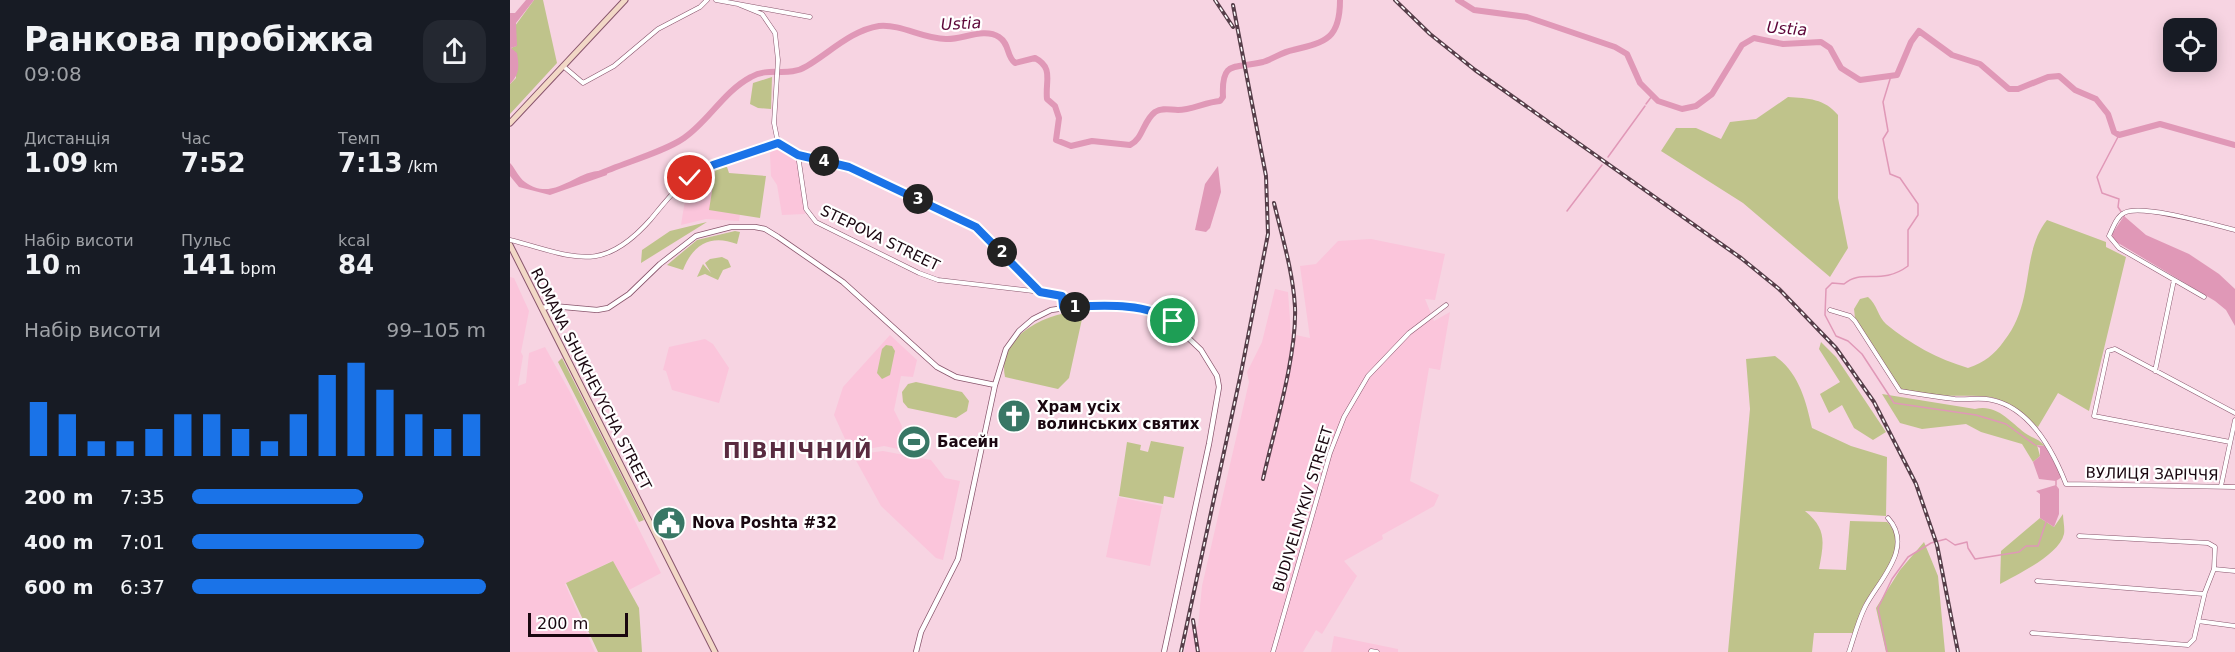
<!DOCTYPE html>
<html lang="uk">
<head>
<meta charset="utf-8">
<style>
	:root { --surface:#171b24; --page:#242831; --text:#f1f3f6; --muted:#9ea1a6; --accent:#1a73e8 }
	body { margin:0; font-family:"DejaVu Sans",sans-serif; background:var(--page); color:var(--text); height:100vh; display:flex; flex-direction:column; font-size:22px; white-space:nowrap }
	* { box-sizing:border-box; margin:0 }
	p { font-size:20px; color:var(--muted) }
	.icon { flex:none; width:33px; height:33px; fill:none; stroke:currentColor; stroke-width:2; stroke-linecap:round; stroke-linejoin:round }
	.map { position:relative; flex:1; overflow:hidden }
	.drawer { display:flex; flex-direction:column; background:var(--surface); width:510px }
	.drawer>* { flex:none }
	.buttons { position:absolute; left:1653px; top:18px; display:grid; gap:12px }
	.buttons a { display:grid; place-items:center; width:54px; height:54px; border-radius:12px; background:var(--surface); box-shadow:0 3px 15px #0003; font-size:30px }
	.scale { position:absolute; left:18px; bottom:15px; width:100px; box-sizing:border-box; padding-left:6px; border:3px solid #1a0710; border-top:0; font-size:16px; line-height:21px; white-space:nowrap; color:#1a0710; -webkit-text-stroke:4px #fff; paint-order:stroke }
	.pin { position:absolute; display:grid; place-items:center; width:51px; height:51px; color:#fff; margin:-26px; border:3px solid #fff; border-radius:50%; box-shadow:0 2px 6px #0007 }
	.km { position:absolute; width:30px; height:30px; margin:-15px; border-radius:50%; background:#222; color:#fff; font-size:16px; line-height:30px; text-align:center }
	.round { display:grid; place-items:center; flex:none; width:63px; height:63px; border-radius:18px; background:var(--page) }
	.summary { display:flex; align-items:center; justify-content:space-between; height:102px; padding:0 24px }
	h1 { font-size:33px; font-weight:700; line-height:45px }
	.stats { display:grid; grid-template-columns:repeat(3,1fr); gap:9px; height:102px; padding:6px 24px }
	.stats div { display:grid; align-content:center }
	.stats b { font-size:26px; font-weight:700 }
	.stats small { font-size:16px; font-weight:400 }
	.stats p { font-size:16px }
	.chart { height:168px; padding:12px 24px }
	.chart p { display:flex; justify-content:space-between }
	.chart svg { width:100%; height:108px; margin-top:6px; stroke:var(--accent); stroke-width:6 }
	ul { padding:0 24px; list-style:none; font-size:20px }
	li { display:grid; grid-template-columns:96px 72px 1fr; align-items:center; height:45px }
	li i { height:15px; border-radius:8px; background:var(--accent) }
	main { display:flex; flex:1; min-height:0 }
	.map>svg:first-child { display:block }
	.built { fill:#fbc5db }
	.green { fill:#bfc38b }
	.water { fill:#e098b7 }
	.lines { fill:none; stroke-linecap:round; stroke-linejoin:round }
	.stream { stroke:#e098b7; stroke-width:1.5 }
	.river { stroke:#e098b7; stroke-width:6 }
	.minor-casing { stroke:#88556c; stroke-width:5 }
	.tertiary-casing { stroke:#88556c; stroke-width:6 }
	.secondary-casing { stroke:#88556c; stroke-width:7 }
	.minor { stroke:#fff; stroke-width:4 }
	.tertiary { stroke:#fff; stroke-width:4.5 }
	.secondary { stroke:#f2d8c6; stroke-width:5 }
	.rail-casing { stroke:#563e49; stroke-width:4 }
	.rail { stroke:#fff; stroke-width:1.5; stroke-dasharray:4.5; stroke-linecap:butt }
	.route-casing { stroke:#fff; stroke-width:12 }
	.route { stroke:#1a73e8; stroke-width:8 }
	.labels { text-anchor:middle; stroke-width:4.5; stroke-linejoin:round; paint-order:stroke }
	.street-label { font-size:15px; fill:#1a0710; stroke:#fff }
	.poi-label { font-size:15px; font-weight:bold; fill:#1a0710; stroke:#fff; text-anchor:start }
	.water-label { font-size:16px; font-style:italic; fill:#5d0739; stroke:#fff }
	.district-label { font-size:21px; font-weight:bold; letter-spacing:1.5px; fill:#592b40; stroke:#fff }
</style>
</head>
<body>
<main>
<section class="drawer">
<div class="summary"><div><h1>Ранкова пробіжка</h1><p>09:08</p></div><a class="round"><svg class="icon" aria-label="share" viewBox="0 0 24 24"><path d="M12 15V3M7 8l5-5 5 5M5 13v7h14v-7"/></svg></a></div>
<div class="stats">
<div><p>Дистанція</p><b>1.09<small> km</small></b></div>
<div><p>Час</p><b>7:52</b></div>
<div><p>Темп</p><b>7:13<small> /km</small></b></div>
</div>
<div class="stats">
<div><p>Набір висоти</p><b>10<small> m</small></b></div>
<div><p>Пульс</p><b>141<small> bpm</small></b></div>
<div><p>kcal</p><b>84</b></div>
</div>
<div class="chart"><p><span>Набір висоти</span>99–105 m</p>
<svg viewBox="0 0 160 44" preserveAspectRatio="none"><path d="M5 44V22M15 44V27M25 44V38M35 44V38M45 44V33M55 44V27M65 44V27M75 44V33M85 44V38M95 44V27M105 44V11M115 44V6M125 44V17M135 44V27M145 44V33M155 44V27"/></svg>
</div>
<ul>
<li><b>200 m</b>7:35<i style="width:58%"></i></li>
<li><b>400 m</b>7:01<i style="width:79%"></i></li>
<li><b>600 m</b>6:37<i style="width:100%"></i></li>
</ul>
</section>
<div class="map">
<svg width="1725" height="652" viewBox="0 0 1725 652">
	<rect width="100%" height="100%" fill="#f7d4e2"/>
	<path class="built" d="M266,148L287,156L295,214L272,215L267,185L261,176L260,155L261,149Z
		M206,166L230,215L229,221L196,219L171,225L178,181Z
		M861,239L935,254L925,300L915,299L924,321L940,312L930,370L919,368L900,481L929,495L924,506L872,535L873,539L834,561L847,576L812,634L806,630L793,652H674L679,630L688,626L692,586L739,382L737,372L752,342L765,289L778,292L781,334L800,338L790,266L806,264L828,241Z
		M0,277L4,278L19,311L11,352L13,356L8,386L16,383L19,353L35,347L60,392L151,573L119,590L102,561L55,584L85,652H0Z
		M380,335L407,360L403,377L391,376L384,410L392,426L388,449L374,446L341,452L324,415L333,387Z
		M195,339L203,344L219,368L209,403L162,390L156,371L153,370L159,347Z
		M373,451L421,460L435,478L450,481L433,560L426,558L371,506L343,455Z
		M608,497L652,506L640,566L596,557Z
		M824,636L888,649V652H821Z"/>
	<path class="green" d="M24,0H33L47,63L0,114V84L6,78L4,53L1,48L6,46L5,26Z
		M262,77L261,109L248,108L240,104L243,83Z
		M1278,97C1298,98 1315,99 1328,115V198L1338,248L1320,277L1233,203L1151,151L1166,128H1186L1211,139L1220,122L1246,119Z
		M206,166L217,167L219,173L256,176L250,218L199,210Z
		M1537,220L1596,242V247L1616,257L1579,411L1548,393L1528,427C1514,416 1498,400 1480,397C1453,393 1412,401 1388,387L1345,318L1344,309L1350,299L1358,297C1367,304 1368,317 1376,324C1400,344 1428,359 1458,368C1475,362 1484,355 1494,341C1526,301 1510,254 1537,220Z
		M197,222L131,263L132,250L160,231Z
		M225,231L230,232L227,244C201,234 183,244 173,270L157,265L187,240Z
		M212,257L218,260L221,267L213,270L208,280L195,274L187,277L193,264L201,273L195,263L200,259Z
		M562,312L572,319L559,378L548,389L495,377C487,339 530,316 562,312Z
		M1311,342L1326,357L1376,432L1363,440L1344,428L1332,405L1319,413L1310,394L1330,382L1309,349Z
		M376,345L382,346L385,351L380,375L372,379L367,373L372,349Z
		M1265,356C1289,373 1296,401 1302,428L1341,446L1377,457L1376,516L1295,511C1317,529 1314,542 1309,569L1336,570L1340,521L1377,522C1405,546 1363,585 1353,606C1349,614 1347,624 1343,633H1304L1302,652H1218L1240,409L1236,359Z
		M52,358L134,520L129,522L48,362Z
		M406,382L452,392L459,401L457,411L446,418L398,408L393,402L392,392L398,384Z
		M1372,394L1465,409C1487,404 1499,421 1515,433C1522,438 1529,439 1535,446L1527,445L1530,456L1523,462L1512,444L1471,432L1456,424L1412,429L1390,423Z
		M641,441L674,447L664,498L654,496L653,504L609,496L617,442L631,445L630,450L638,452Z
		M1553,514C1553,520 1555,528 1554,534C1549,555 1508,574 1490,584L1491,551L1530,518L1544,527Z
		M1414,542L1428,576L1435,652H1376L1366,608L1390,570Z
		M103,561L129,608L132,652H88L56,583Z"/>
	<path class="water" d="M16,0H24L6,23L7,46L1,48L7,53C9,66 10,74 0,84V13H5Z
		M0,163C5,168 9,178 15,182C45,204 67,167 96,171L97,175L40,195L9,187L0,176Z
		M708,166L711,192L700,228L696,232L685,230L695,184Z
		M1614,216L1636,235L1679,254L1709,274L1725,289V326L1716,310L1705,301L1603,240L1602,234Z
		M1525,445L1535,446L1552,477L1546,481L1529,479L1523,462L1530,456V448Z
		M1546,485L1549,489V514L1544,527L1530,518V494L1526,491Z"/>
	<g class="lines">
		<path class="stream" d="M1381,76L1373,102L1378,131L1373,139L1380,174L1390,178L1408,204V215L1398,230V266C1371,286 1352,268 1334,284L1322,283L1316,289L1315,315L1326,336L1338,341L1352,354L1384,403L1466,415L1496,424L1525,445
			M1136,104L1142,96
			M1609,135L1587,177L1592,193L1609,199L1608,207L1614,216
			M1098,157L1135,106
			M1057,211L1092,165
			M1546,485V481
			M1377,652L1368,608L1382,579L1398,557L1421,543L1436,539L1445,545L1457,542L1458,548L1465,559L1509,552L1516,546H1528L1536,522"/>
		<path class="river" d="M948,0L964,10L1017,17L1105,47L1117,54L1130,83L1148,101L1172,109L1186,106L1202,94L1232,45L1244,38L1273,44L1311,42L1320,48L1331,68L1350,80L1387,75L1401,42L1409,31L1442,55L1470,64L1499,89H1508L1538,77L1549,76L1565,90L1586,99L1598,114L1604,132L1609,135L1650,124L1725,145
			M89,174C113,163 154,152 174,138C199,121 213,92 241,77C260,66 278,78 297,66C319,53 342,30 369,26C392,24 413,39 436,39C452,40 474,27 489,37C500,44 496,56 505,63L525,58C544,68 535,81 537,99L545,106L549,118L546,140L561,146L582,141L620,145C633,139 633,121 645,112C653,107 660,110 668,110C681,110 696,102 710,101L713,97C711,59 725,69 753,62C763,59 772,52 783,50C817,42 830,38 830,0"/>
		<defs>
			<path id="minor" d="M206,0L300,17
				M230,5L252,14L265,33L268,60L264,123L268,143
				M53,66L73,83L104,66L148,29L190,7L197,0
				M268,143L288,155L339,167L466,227L530,292
				M288,155L296,209L306,222L409,273L428,280L548,294L552,296L553,307
				M0,240C64,256 91,276 141,219C155,202 167,186 186,174C211,158 241,156 268,143
				M1694,297L1609,248L1599,236C1603,228 1606,217 1614,213C1630,203 1705,225 1725,230
				M1320,310L1340,316L1345,321L1390,391C1408,394 1427,397 1445,399C1457,400 1471,397 1482,400C1520,408 1543,451 1556,484L1725,487
				M1645,371L1664,280
				M1720,442L1584,416L1598,351L1605,349L1725,413
				M1711,486L1725,420
				M1569,536L1698,543L1705,547L1704,569
				M1527,581L1694,594
				M1688,621L1725,626
				M1522,633L1678,645L1684,639L1695,592L1704,569L1725,571
				M861,651L867,652
				M763,652L820,453L834,417L858,376L899,333L936,305
				M1339,652C1344,637 1348,621 1355,607C1368,581 1405,548 1378,518"/>
			<path id="tertiary" d="M32,308L43,306L87,310L98,308L119,294L150,264L186,236L221,227H245L255,229L268,237L333,282L427,367L446,377L485,385
				M406,652L411,632L448,559L485,385L496,349L509,331L523,319L541,310L562,307L635,309L653,314L691,350L707,376L709,387L699,444L654,652"/>
			<path id="secondary" d="M0,123L115,0
				M0,245L205,652"/>
		</defs>
		<use href="#minor" class="minor-casing"/>
		<use href="#tertiary" class="tertiary-casing"/>
		<use href="#secondary" class="secondary-casing"/>
		<use href="#minor" class="minor"/>
		<use href="#tertiary" class="tertiary"/>
		<use href="#secondary" class="secondary"/>
		<defs>
			<path id="rail" d="M705,0L723,27
				M885,0L920,34L965,70L1231,258L1269,289L1326,348L1364,402L1406,484L1427,545L1448,652
				M753,479C764,430 787,356 785,307C783,272 772,236 764,203
				M683,620L688,652
				M671,652L731,373L758,234L756,176L723,5"/>
		</defs>
		<use href="#rail" class="rail-casing"/>
		<use href="#rail" class="rail"/>
	</g>
	<g class="lines">
		<defs>
			<path id="route" d="M180,178L203,165L268,143L288,155L339,167L466,227L530,292L552,296L553,307C587,306 634,301 663,321"/>
		</defs>
		<use href="#route" class="route-casing"/>
		<use href="#route" class="route"/>
	</g>
	<defs>
		<symbol id="church-disc" viewBox="-11 -11 22 22"><circle r="9.5" fill="#387765" stroke="#fff"/><path d="M-1.2-6h2.4v3.5h3.3v2.4h-3.3V6h-2.4V-.1h-3.3v-2.4h3.3Z" fill="#fff"/></symbol>
		<symbol id="stadium-disc" viewBox="-11 -11 22 22"><circle r="9.5" fill="#387765" stroke="#fff"/><path d="M0-5a6.5 5 0 1 0 0 10a6.5 5 0 1 0 0-10ZM-3.5-1.8h7v3.6h-7Z" fill="#fff"/></symbol>
		<symbol id="civic-disc" viewBox="-11 -11 22 22"><circle r="9.5" fill="#387765" stroke="#fff"/><path d="M-.6-6.5H3V-4.5H.6V-3L4-1V1h2V6H-6V1h2V-1L-.6-3ZM-1.2 2.5V6h2.4V2.5Z" fill="#fff"/></symbol>
	</defs>
	<g fill-rule="evenodd">
		<use href="#church-disc" x="485" y="397" width="38" height="38"/>
		<use href="#stadium-disc" x="385" y="423" width="38" height="38"/>
		<use href="#civic-disc" x="140" y="504" width="38" height="38"/>
	</g>
	<g class="labels">
		<g class="street-label">
			<text transform="translate(370 238) rotate(26)" y="5">STEPOVA STREET</text>
			<text transform="translate(81 379) rotate(63)" y="5">ROMANA SHUKHEVYCHA STREET</text>
			<text transform="translate(1642 474) rotate(1)" y="5">ВУЛИЦЯ ЗАРІЧЧЯ</text>
			<text transform="translate(793 509) rotate(-73)" y="5">BUDIVELNYKIV STREET</text>
		</g>
		<g class="poi-label">
			<text x="527" y="412">Храм усіх<tspan x="527" dy="17">волинських святих</tspan></text>
			<text x="427" y="447">Басейн</text>
			<text x="182" y="528">Nova Poshta #32</text>
		</g>
		<g class="water-label">
			<text transform="translate(451 23) rotate(-3)" y="6">Ustia</text>
			<text transform="translate(1277 28) rotate(4)" y="6">Ustia</text>
		</g>
		<g class="district-label">
			<text x="288" y="458">ПІВНІЧНИЙ</text>
		</g>
	</g>
</svg>
<div class="buttons">
<a><svg class="icon" aria-label="locate" viewBox="0 0 24 24"><circle cx="12" cy="12" r="6"/><path d="M12 2v4M12 18v4M2 12h4M18 12h4"/></svg></a>
</div>
<div class="scale">200 m</div>
<div class="pin" style="left:663px;top:321px;background:#1e9e55"><svg class="icon" aria-label="arrive" viewBox="0 0 24 24"><path d="M6 21V4h12l-3 4 3 4H6"/></svg></div>
<div class="pin" style="left:180px;top:178px;background:#d93025"><svg class="icon" aria-label="check" viewBox="0 0 24 24"><path d="M5 12l5 5 9-10"/></svg></div>
<b class="km" style="left:565px;top:307px">1</b>
<b class="km" style="left:492px;top:252px">2</b>
<b class="km" style="left:408px;top:199px">3</b>
<b class="km" style="left:314px;top:161px">4</b>
</div>
</main>
</body>
</html>
